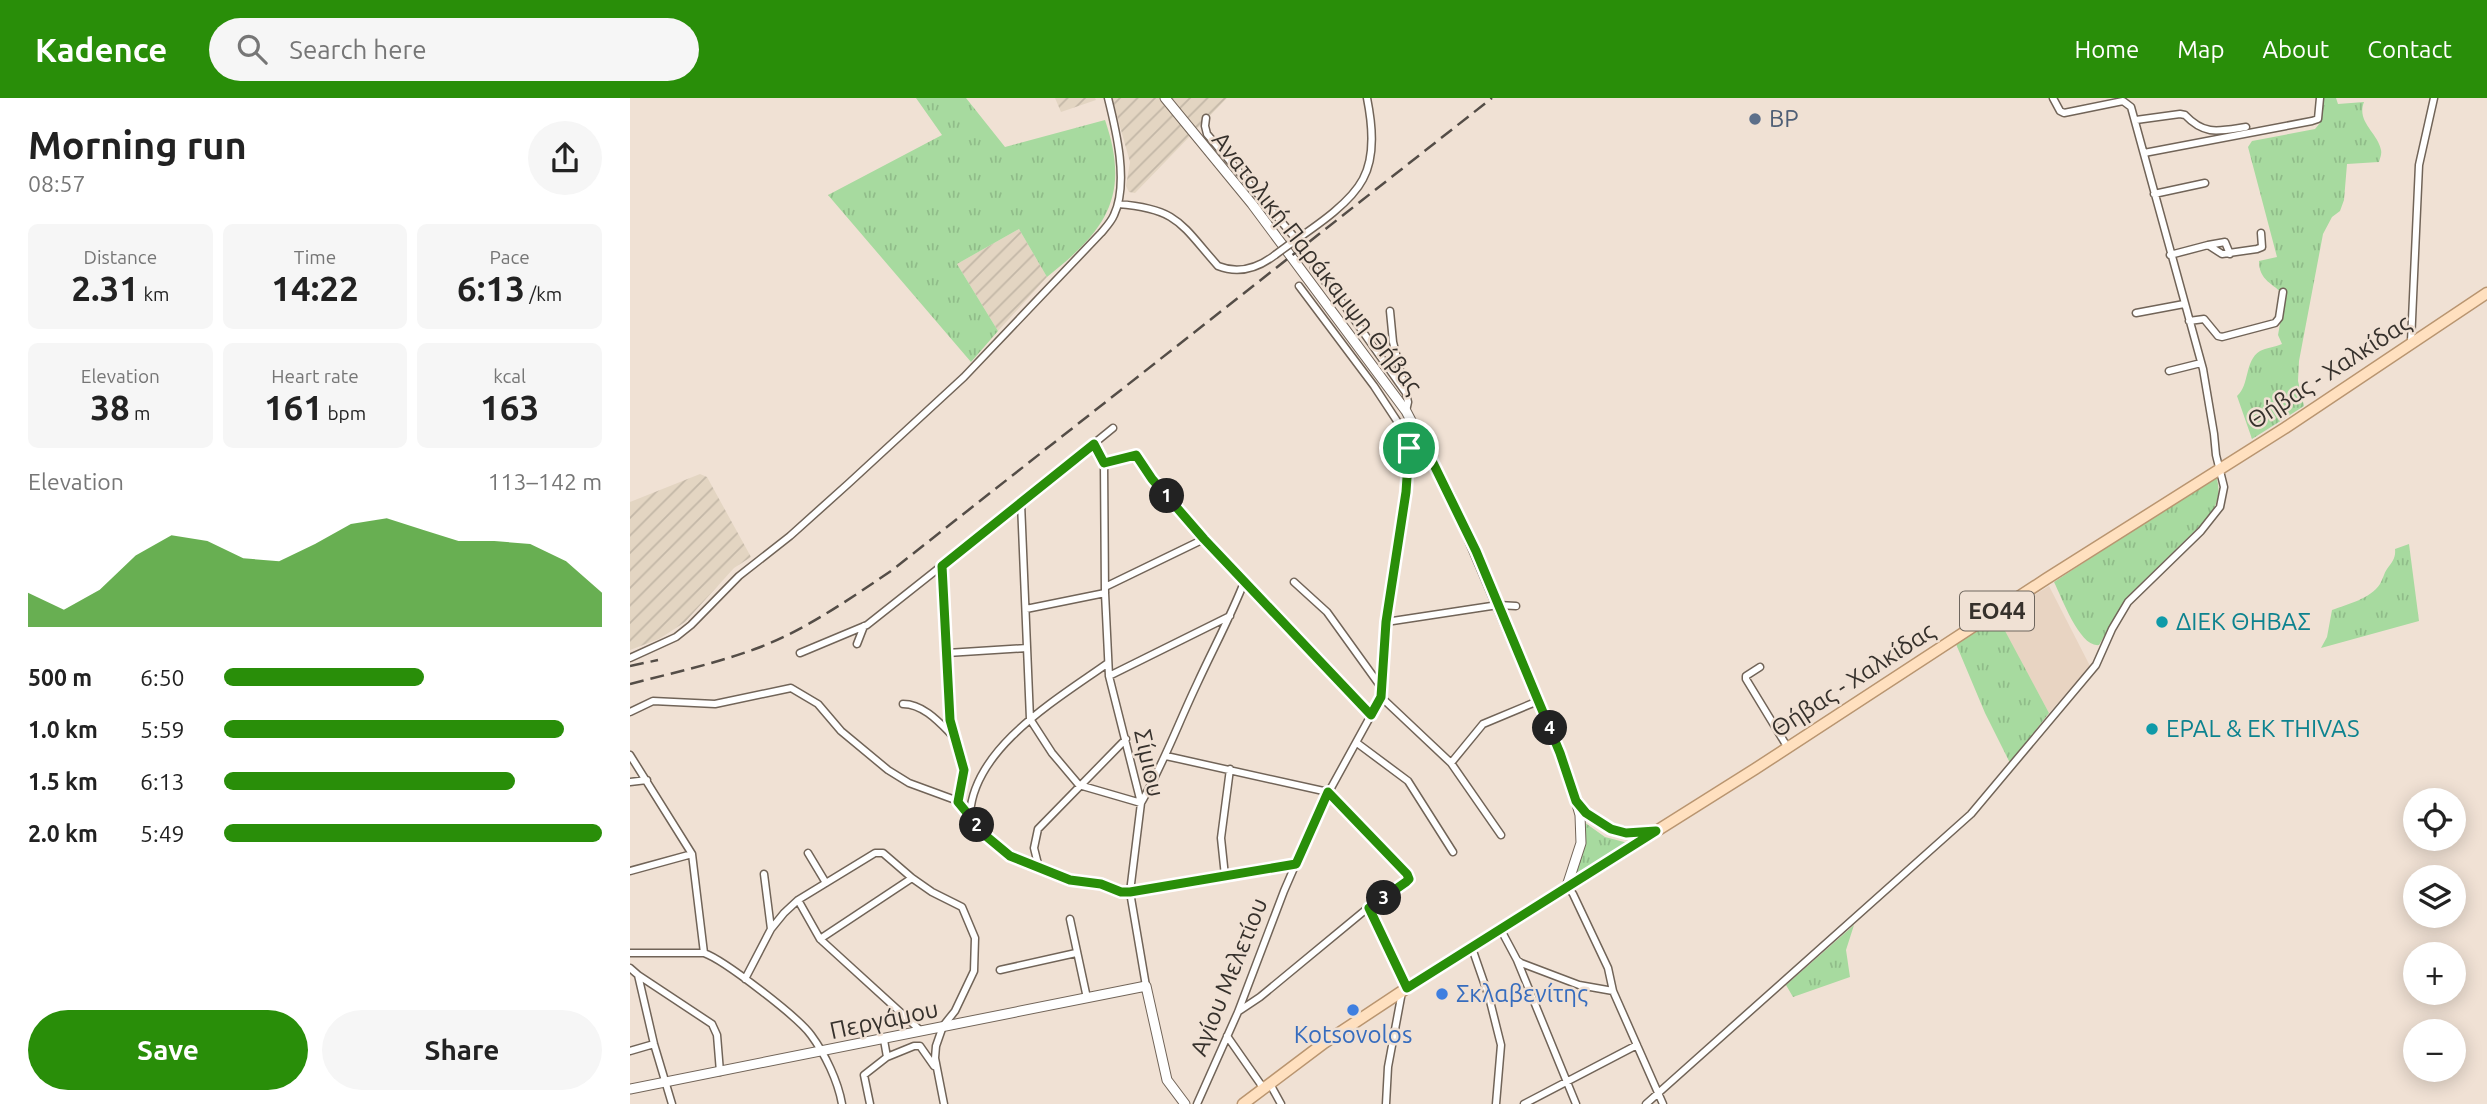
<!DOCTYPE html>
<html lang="en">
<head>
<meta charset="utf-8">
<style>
	:root { --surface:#fff; --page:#f6f6f6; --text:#222; --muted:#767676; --accent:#298e09 }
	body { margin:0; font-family:Ubuntu,sans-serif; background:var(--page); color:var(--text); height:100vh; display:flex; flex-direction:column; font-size:26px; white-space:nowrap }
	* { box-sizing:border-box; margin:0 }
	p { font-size:23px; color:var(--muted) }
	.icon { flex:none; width:38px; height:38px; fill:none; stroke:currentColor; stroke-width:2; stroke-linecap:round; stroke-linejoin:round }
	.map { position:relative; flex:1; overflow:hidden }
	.panel { display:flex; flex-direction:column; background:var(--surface); width:630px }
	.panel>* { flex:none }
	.controls { position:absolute; left:1773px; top:690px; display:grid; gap:14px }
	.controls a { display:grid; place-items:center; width:63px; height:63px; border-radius:50%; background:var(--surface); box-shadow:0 4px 18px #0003; font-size:35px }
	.pin { position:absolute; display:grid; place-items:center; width:60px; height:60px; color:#fff; margin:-30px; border:4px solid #fff; border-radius:50%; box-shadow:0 2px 7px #0007 }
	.km { position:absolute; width:35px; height:35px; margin:-18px; border-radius:50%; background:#222; color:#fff; font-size:19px; line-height:35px; text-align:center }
	.round { display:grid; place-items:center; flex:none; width:74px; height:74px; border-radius:37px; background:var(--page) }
	.headline { display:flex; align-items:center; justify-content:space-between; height:119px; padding:0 28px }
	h1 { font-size:38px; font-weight:700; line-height:52px }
	.figures { display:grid; grid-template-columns:repeat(3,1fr); gap:10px; height:119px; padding:7px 28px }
	.figures div { display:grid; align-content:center; border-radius:10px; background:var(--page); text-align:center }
	.figures b { font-size:35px; font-weight:700 }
	.figures small { font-size:19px; font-weight:400 }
	.figures p { font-size:19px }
	.chart { height:196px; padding:14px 28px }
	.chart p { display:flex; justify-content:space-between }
	.chart svg { width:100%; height:126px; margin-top:7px; fill:var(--accent); opacity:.7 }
	.primary-button { display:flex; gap:14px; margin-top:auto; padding:14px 28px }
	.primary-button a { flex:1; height:80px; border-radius:42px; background:var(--accent); color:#fff; font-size:28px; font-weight:700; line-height:80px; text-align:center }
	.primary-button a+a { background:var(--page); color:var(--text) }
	ul { padding:0 28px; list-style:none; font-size:23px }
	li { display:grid; grid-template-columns:112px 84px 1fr; align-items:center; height:52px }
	li i { height:18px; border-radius:9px; background:var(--accent) }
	header { display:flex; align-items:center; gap:42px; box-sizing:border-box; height:98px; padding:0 35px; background:var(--accent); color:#fff }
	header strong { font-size:33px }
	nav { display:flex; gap:38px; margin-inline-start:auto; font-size:24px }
	.search { width:490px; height:63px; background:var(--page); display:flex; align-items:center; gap:18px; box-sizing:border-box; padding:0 24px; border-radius:38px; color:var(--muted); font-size:26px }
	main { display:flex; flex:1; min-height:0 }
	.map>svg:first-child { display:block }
	.built { fill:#e8d4c2 }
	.industrial { fill:url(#industrial-furrows) }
	.grass { fill:url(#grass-tufts) }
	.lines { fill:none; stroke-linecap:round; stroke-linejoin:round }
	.street-casing { stroke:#716458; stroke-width:9 }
	.secondary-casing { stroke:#716458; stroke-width:11 }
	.primary-casing { stroke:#b99570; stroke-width:13 }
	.street { stroke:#fff; stroke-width:6 }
	.secondary { stroke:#fff; stroke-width:9 }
	.primary { stroke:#ffe0bf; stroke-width:10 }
	.rail { stroke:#544d47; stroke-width:2.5; stroke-dasharray:14 7; stroke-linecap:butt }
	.street-bridge-casing { stroke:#716458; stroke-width:9; stroke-linecap:butt }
	.street-bridge { stroke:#fff; stroke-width:6 }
	.route-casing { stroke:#fff; stroke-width:14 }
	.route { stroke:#298e09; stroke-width:9 }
	.service-dot { fill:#5c6f8a; stroke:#f0e1d4; stroke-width:2.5 }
	.culture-dot { fill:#0f9aa8; stroke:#f0e1d4; stroke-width:2.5 }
	.shop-dot { fill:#3f7fe0; stroke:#f0e1d4; stroke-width:2.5 }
	.labels { text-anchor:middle; stroke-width:5; stroke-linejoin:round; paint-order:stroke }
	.shield { fill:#f0e1d4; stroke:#6e665e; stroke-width:2 }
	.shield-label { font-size:23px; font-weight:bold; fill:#36312c }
	.service-label { font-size:24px; fill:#4e5e75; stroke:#f0e1d4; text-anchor:start }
	.street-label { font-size:24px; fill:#36312c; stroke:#f0e1d4 }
	.culture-label { font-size:24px; fill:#0d838f; stroke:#f0e1d4; text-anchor:start }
	.shop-label { font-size:24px; fill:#366cbe; stroke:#f0e1d4; text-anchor:start }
</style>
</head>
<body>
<header>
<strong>Kadence</strong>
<div class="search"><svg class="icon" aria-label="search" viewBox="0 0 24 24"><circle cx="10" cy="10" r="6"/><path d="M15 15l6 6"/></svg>Search here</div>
<nav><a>Home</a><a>Map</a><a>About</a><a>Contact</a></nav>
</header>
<main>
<section class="panel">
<div class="headline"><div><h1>Morning run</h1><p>08:57</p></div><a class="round"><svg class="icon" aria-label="share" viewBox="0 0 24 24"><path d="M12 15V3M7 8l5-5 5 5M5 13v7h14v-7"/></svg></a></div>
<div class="figures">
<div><p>Distance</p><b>2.31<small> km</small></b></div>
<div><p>Time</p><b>14:22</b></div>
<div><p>Pace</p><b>6:13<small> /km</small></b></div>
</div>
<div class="figures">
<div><p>Elevation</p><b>38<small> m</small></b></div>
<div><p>Heart rate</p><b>161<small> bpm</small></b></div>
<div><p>kcal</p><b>163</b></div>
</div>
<div class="chart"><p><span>Elevation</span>113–142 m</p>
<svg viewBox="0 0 160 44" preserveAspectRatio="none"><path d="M0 44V32L10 38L20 31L30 19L40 12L50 14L60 20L70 21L80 15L90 8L100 6L110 10L120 14L130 14L140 15L150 21L160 32V44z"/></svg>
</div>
<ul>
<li><b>500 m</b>6:50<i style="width:53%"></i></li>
<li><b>1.0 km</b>5:59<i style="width:90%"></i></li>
<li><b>1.5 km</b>6:13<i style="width:77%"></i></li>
<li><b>2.0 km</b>5:49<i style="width:100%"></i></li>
</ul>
<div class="primary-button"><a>Save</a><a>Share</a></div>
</section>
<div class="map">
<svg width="1857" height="1006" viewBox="0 0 1857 1006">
	<defs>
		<pattern id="industrial-furrows" width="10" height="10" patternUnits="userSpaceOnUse" patternTransform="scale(1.75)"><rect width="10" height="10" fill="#e3d5c2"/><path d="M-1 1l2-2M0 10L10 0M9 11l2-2" fill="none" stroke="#c3b7a7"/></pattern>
		<pattern id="grass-tufts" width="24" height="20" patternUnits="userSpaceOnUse" patternTransform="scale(1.75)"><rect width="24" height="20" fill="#a7da9f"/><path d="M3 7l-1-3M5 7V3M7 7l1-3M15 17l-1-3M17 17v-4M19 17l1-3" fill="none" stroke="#90bc89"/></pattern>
	</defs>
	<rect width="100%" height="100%" fill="#f0e1d4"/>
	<path class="built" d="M1419,488L1460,568L1419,615L1373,531L1403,511L1398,501Z"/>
	<path class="industrial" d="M425,0H465L466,2L431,14Z
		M482,0H597L505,95L499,94L496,88L500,64Z
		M389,131L417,179L368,233L327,166Z
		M70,376L77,379L121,459L104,470L55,524L29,541L0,552V404Z"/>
	<path class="grass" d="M286,0H336L375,49L475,22C501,98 476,132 417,179L389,131L327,166L368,233L341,264L198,97L312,37Z
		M1689,0H1706L1708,6L1734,4C1726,24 1748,35 1751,52C1752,56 1750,60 1749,64L1717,66L1714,102L1710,113L1702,119L1693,136L1669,263L1668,283L1674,308L1622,341L1607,298C1620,287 1614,263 1630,253C1636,250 1645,249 1652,246L1648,237L1655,198C1643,185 1629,183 1629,163L1647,159L1618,49L1622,43L1685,31L1690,25Z
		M1586,378C1591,393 1588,404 1580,418L1497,499L1469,547C1450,550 1432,500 1424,484Z
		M1779,446L1789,523L1691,550L1697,539L1702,512C1718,506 1740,501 1750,486C1753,481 1754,475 1757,471C1762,464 1766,460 1765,451Z
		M1398,501L1404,511L1374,531L1419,615L1380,665L1355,615L1326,546Z
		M954,724L975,739L998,745L945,776L954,752Z
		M1224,827L1216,852L1220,879L1163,899L1156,887Z"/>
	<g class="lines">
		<defs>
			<path id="street" d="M576,20L575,28L577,36L666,141
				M1506,22L1550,16L1555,17C1575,38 1589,33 1616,29
				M1514,55L1682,23L1688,21L1690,0
				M1524,96L1575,85
				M488,106C548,111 550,125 588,168C608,176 628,170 645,157
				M660,146C683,130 720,106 733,81C746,57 742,25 737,0
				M1578,147L1595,144L1600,156
				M1540,157L1578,147L1592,156L1627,151L1632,149L1631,135
				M684,170L714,207L776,295
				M669,188L744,288L769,326L778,348
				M760,213L763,244L778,304L776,313
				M1506,215L1554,206
				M1559,223L1574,221L1588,238L1592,239L1645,225L1649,220L1653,194
				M1781,244L1789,67L1804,0
				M1539,273L1571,265
				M464,346L474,365
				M474,365L506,357L522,381L574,441L615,482C601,518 583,551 567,586C548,626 533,667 511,705L449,687L422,655L400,621L391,405L483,330
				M474,365L475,495L479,578L511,705L500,794L516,888
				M312,469L320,622L334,672L328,703
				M615,482L741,617
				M664,484L697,514L751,589
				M475,489L574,441
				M396,511L475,495
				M756,524L868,507L886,508
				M227,546L234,528
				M170,555L237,527L391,405
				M317,555L397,550
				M0,560L46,539L61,527L109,478L160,438L219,385L334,279L471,135C476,129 481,124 484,117C499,85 486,32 478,0
				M1130,569L1116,578V581L1158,650
				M479,578L600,518
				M751,599L821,665L871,737
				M273,606C293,606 309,624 322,637
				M0,614L23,603L85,606L161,590L188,606L211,633L258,672L279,685L328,703L356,738L380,758L429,779L449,784L471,786L491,794H500L666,766
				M727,645L778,683L823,754
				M0,657L62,756L74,855C94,862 168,919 181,937C195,956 208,983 212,1006
				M536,658L698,694L777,776L779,781L739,809L630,899L609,913
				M821,665L853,626L908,603
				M0,684L17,682
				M340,716C344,649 429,600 478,565
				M178,755L196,785
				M409,770L404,750L408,731L496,641
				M0,773L62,756
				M134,776L141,831
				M595,778L591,740L600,671
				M937,788L943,796L978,870L983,893L1033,1006
				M168,802L190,841L291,933
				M739,809L777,890
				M440,821L457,900
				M871,832L887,862L891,865L949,887L983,893
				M190,841L282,780
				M842,850L859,899L871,947L866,1006
				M0,855H74
				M887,862L946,1006
				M0,870L8,877L24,946L42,1006
				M370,872L446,855
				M8,877L82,926L87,937L90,974
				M115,881L141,831L154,815L168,802L245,755H253L282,780L302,794L332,809L345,840L344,873L325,913L313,928L306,948L305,960L314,1006
				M597,938L634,991
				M0,953L24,946
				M257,959L284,948H290L304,968
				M640,986L651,1006
				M240,1006L234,977L257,959L254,942
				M567,1006L608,914L654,793L690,710L751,599L756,524L776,394L779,350L784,330
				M756,1006L758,969L772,894
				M894,1006L1007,947
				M1016,1006L1341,716L1466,567L1482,531L1498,504L1571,433L1590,409L1594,389L1586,357L1584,336L1573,271L1501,9L1493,3L1434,15L1430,13L1423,0"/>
			<path id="secondary" d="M535,0L622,106L776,313L820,397L930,655L946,703L950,717L951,745L937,788
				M950,707C969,731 995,738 1024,733
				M0,991L516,888L537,982L555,1006"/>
			<path id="primary" d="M613,1006L694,945L777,890L1125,671L1416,481L1655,330L1857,195"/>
		</defs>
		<use href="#street" class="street-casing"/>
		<use href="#secondary" class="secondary-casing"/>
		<use href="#primary" class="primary-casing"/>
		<use href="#street" class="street"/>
		<use href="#secondary" class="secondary"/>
		<use href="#primary" class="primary"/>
		<path class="rail" d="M0,568L28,562
			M0,586C42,575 84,566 125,551C174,533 218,502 261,473L862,0"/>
		<defs>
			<path id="street-bridge" d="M645,157L660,146"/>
		</defs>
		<use href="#street-bridge" class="street-bridge-casing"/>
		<use href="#street-bridge" class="street-bridge"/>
	</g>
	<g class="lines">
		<defs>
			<path id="route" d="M785,328L846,453L930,655L946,703L956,715L981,731L996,735L1026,733L777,890L739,810L776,784L779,781L777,776L698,694L666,766L500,794H491L471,786L440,782L380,758L356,738L328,704L334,672L320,622L312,468L464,346L474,365L506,357L522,381L574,441L741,617L751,599L756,524L776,394L779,350Z"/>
		</defs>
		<use href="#route" class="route-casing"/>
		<use href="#route" class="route"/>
	</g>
	<circle class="service-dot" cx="1125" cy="21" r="7"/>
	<g class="culture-dot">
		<circle cx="1532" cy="524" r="7"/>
		<circle cx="1522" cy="631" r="7"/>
	</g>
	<g class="shop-dot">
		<circle cx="812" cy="896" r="7"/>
		<circle cx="723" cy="912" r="7"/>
	</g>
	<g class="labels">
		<rect class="shield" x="1330" y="493.5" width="74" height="39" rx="5"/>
		<g class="shield-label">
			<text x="1367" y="521">ΕΟ44</text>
		</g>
		<g class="service-label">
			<text x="1139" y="29">BP</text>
		</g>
		<g class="street-label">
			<text transform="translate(687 165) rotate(52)" y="8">Ανατολική Παράκαμψη Θήβας</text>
			<text transform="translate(1699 274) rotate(-33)" y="8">Θήβας - Χαλκίδας</text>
			<text transform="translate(1223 582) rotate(-33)" y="8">Θήβας - Χαλκίδας</text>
			<text transform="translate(519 665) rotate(78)" y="8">Σίμιου</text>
			<text transform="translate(599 879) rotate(-68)" y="8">Αγίου Μελετίου</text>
			<text transform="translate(254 922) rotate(-12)" y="8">Περγάμου</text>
		</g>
		<g class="culture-label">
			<text x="1546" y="532">ΔΙΕΚ ΘΗΒΑΣ</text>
			<text x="1536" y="639">EPAL &amp; EK THIVAS</text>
		</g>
		<g class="shop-label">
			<text x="826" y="904">Σκλαβενίτης</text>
			<text x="723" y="945" text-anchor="middle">Kotsovolos</text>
		</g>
	</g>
</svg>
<div class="controls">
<a><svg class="icon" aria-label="locate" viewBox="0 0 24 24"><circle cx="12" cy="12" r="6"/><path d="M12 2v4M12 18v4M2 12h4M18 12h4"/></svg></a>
<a><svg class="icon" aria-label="layers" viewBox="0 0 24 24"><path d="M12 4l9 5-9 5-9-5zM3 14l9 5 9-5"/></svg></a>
<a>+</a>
<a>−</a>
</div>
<div class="pin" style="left:779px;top:350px;background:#1e9e55"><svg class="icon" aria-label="arrive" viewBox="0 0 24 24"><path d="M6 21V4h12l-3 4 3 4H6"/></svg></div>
<b class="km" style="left:537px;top:398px">1</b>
<b class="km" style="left:347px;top:727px">2</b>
<b class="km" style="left:754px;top:800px">3</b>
<b class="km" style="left:920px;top:630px">4</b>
</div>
</main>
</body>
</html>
